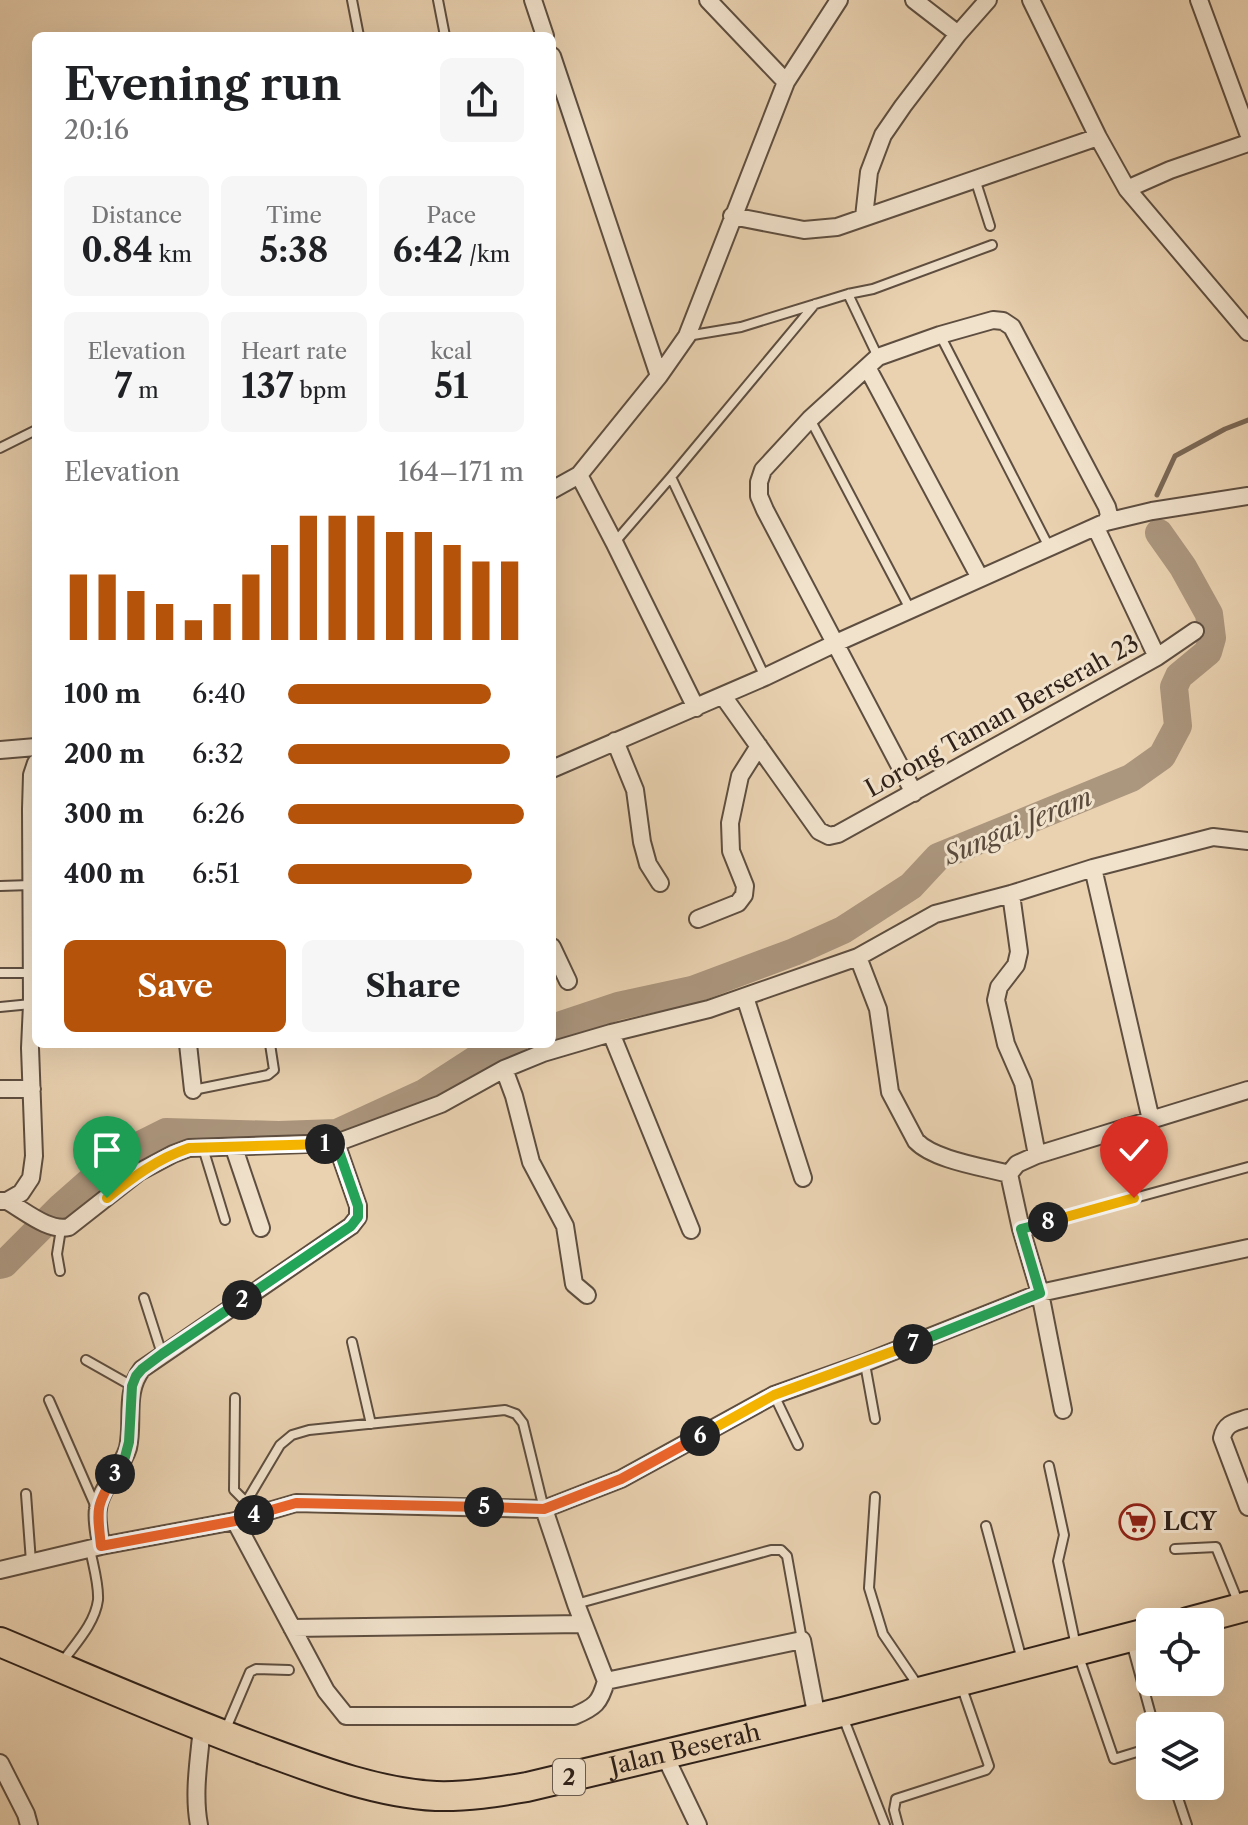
<!DOCTYPE html>
<html lang="en">
<head>
<meta charset="utf-8">
<style>
	:root { --surface:#fff; --page:#f6f6f6; --text:#202124; --muted:#757577; --accent:#b45309 }
	body { margin:0; font-family:"Libre Caslon Text",serif; background:var(--page); color:var(--text); height:100vh; display:flex; flex-direction:column; font-size:30px; white-space:nowrap }
	* { box-sizing:border-box; margin:0 }
	p { font-size:26px; color:var(--muted) }
	.icon { flex:none; width:44px; height:44px; fill:none; stroke:currentColor; stroke-width:2; stroke-linecap:round; stroke-linejoin:round }
	.map { position:relative; flex:1; overflow:hidden }
	.side { position:absolute; left:32px; top:32px; width:524px; height:1016px; display:flex; flex-direction:column; background:var(--surface); border-radius:12px; box-shadow:0 8px 32px #0002 }
	.side>* { flex:none }
	.controls { position:absolute; left:1136px; top:1608px; display:grid; gap:16px }
	.controls a { display:grid; place-items:center; width:88px; height:88px; border-radius:12px; background:var(--surface); box-shadow:0 8px 32px #0002; font-size:40px }
	.pin { position:absolute; display:grid; place-items:center; width:68px; height:68px; color:#fff; margin:-82px -34px; border-radius:50% 50% 50% 0; rotate:-45deg; box-shadow:0 0 8px #0007 }
	.pin .icon { rotate:45deg }
	.km { position:absolute; width:40px; height:40px; margin:-20px; border-radius:50%; background:#222; color:#fff; font-size:22px; line-height:40px; text-align:center }
	.round { display:grid; place-items:center; flex:none; width:84px; height:84px; border-radius:12px; background:var(--page) }
	.overview { display:flex; align-items:center; justify-content:space-between; height:136px; padding:0 32px }
	h1 { font-size:44px; font-weight:700; line-height:60px }
	.stats { display:grid; grid-template-columns:repeat(3,1fr); gap:12px; height:136px; padding:8px 32px }
	.stats div { display:grid; align-content:center; border-radius:12px; background:var(--page); text-align:center }
	.stats b { font-size:34px; font-weight:700 }
	.stats small { font-size:22px; font-weight:400 }
	.stats p { font-size:22px }
	.chart { height:224px; padding:16px 32px }
	.chart p { display:flex; justify-content:space-between }
	.chart svg { width:100%; height:144px; margin-top:8px; stroke:var(--accent); stroke-width:6 }
	.cta { display:flex; gap:16px; margin-top:auto; padding:16px 32px }
	.cta a { flex:1; height:92px; border-radius:12px; background:var(--accent); color:#fff; font-size:32px; font-weight:700; line-height:92px; text-align:center }
	.cta a+a { background:var(--page); color:var(--text) }
	ul { padding:0 32px; list-style:none; font-size:26px }
	li { display:grid; grid-template-columns:128px 96px 1fr; align-items:center; height:60px }
	li i { height:20px; border-radius:10px; background:var(--accent) }
	.map>svg:first-child { display:block }
	.lines { fill:none; stroke-linecap:round; stroke-linejoin:round }
	.stream { stroke:#7a6856; stroke-width:5 }
	.river { stroke:#ab967e; stroke-width:28 }
	.service-casing { stroke:#5e4e40; stroke-width:12 }
	.minor-casing { stroke:#5e4e40; stroke-width:20 }
	.trunk-casing { stroke:#30221a; stroke-width:32 }
	.service { stroke:#f1e2cc; stroke-width:8 }
	.minor { stroke:#f1e2cc; stroke-width:16 }
	.trunk { stroke:#ead2b1; stroke-width:28 }
	.split-1-casing { stroke:#fff; stroke-width:16 }
	.split-2-casing { stroke:#fff; stroke-width:16 }
	.split-3-casing { stroke:#fff; stroke-width:16 }
	.split-4-casing { stroke:#fff; stroke-width:16 }
	.split-5-casing { stroke:#fff; stroke-width:16 }
	.split-6-casing { stroke:#fff; stroke-width:16 }
	.split-7-casing { stroke:#fff; stroke-width:16 }
	.split-8-casing { stroke:#fff; stroke-width:16 }
	.split-9-casing { stroke:#fff; stroke-width:16 }
	.split-1 { stroke:#f5b400; stroke-width:10 }
	.split-2 { stroke:#22a559; stroke-width:10 }
	.split-3 { stroke:#22a559; stroke-width:10 }
	.split-4 { stroke:#f0652b; stroke-width:10 }
	.split-5 { stroke:#f0652b; stroke-width:10 }
	.split-6 { stroke:#f0652b; stroke-width:10 }
	.split-7 { stroke:#f5b400; stroke-width:10 }
	.split-8 { stroke:#22a559; stroke-width:10 }
	.split-9 { stroke:#f5b400; stroke-width:10 }
	.labels { text-anchor:middle; stroke-width:6; stroke-linejoin:round; paint-order:stroke }
	.shield { fill:#f1e2cc; stroke:#6a5c4f; stroke-width:2 }
	.shield-label { font-size:22px; font-weight:bold; fill:#30221a }
	.street-label { font-size:24px; fill:#30221a; stroke:#f1e2cc }
	.poi-label { font-size:24px; font-weight:bold; fill:#30221a; stroke:#f1e2cc; text-anchor:start }
	.water-label { font-size:26px; font-style:italic; fill:#5b4b3d; stroke:#f1e2cc }
</style>
</head>
<body>
<div class="map">
<svg width="1248" height="1825" viewBox="0 0 1248 1825">
	<rect width="100%" height="100%" fill="#ead2b1"/>
	<filter id="stains"><feTurbulence type="fractalNoise" baseFrequency=".0025" numOctaves="4"/><feColorMatrix values="0 0 0 0 .2 0 0 0 0 .09 0 0 0 0 .02 0 0 0 .5 -.17"/></filter>
	<radialGradient id="worn" r=".72"><stop offset=".6" stop-color="#630" stop-opacity="0"/><stop offset="1" stop-color="#630" stop-opacity=".3"/></radialGradient>
	<g class="lines">
		<path class="stream" d="M1157,495L1175,456L1225,429L1248,420"/>
		<path class="river" d="M552,1028L618,1006L692,990L794,952L843,930L911,886L938,857L1131,778L1162,756L1178,726L1174,687L1179,676L1208,652L1212,638L1209,614L1183,567L1159,533
			M0,1265L4,1264L61,1207L120,1155L166,1132L279,1135L337,1133L424,1093L475,1060L514,1044"/>
		<defs>
			<path id="service" d="M352,0L359,36
				M438,0L445,36
				M975,179L990,226
				M848,294L878,357
				M940,335L1049,547
				M687,336L741,327L848,294L873,289L992,245
				M810,419L910,609
				M0,448L36,430
				M671,477L765,677
				M615,542L671,477L815,304
				M0,886L31,885
				M0,973H32
				M0,1007L31,1004
				M193,1090L268,1075L274,1070L270,1044
				M203,1148L225,1220
				M1021,1229L1248,1167
				M60,1271L57,1254L61,1229
				M144,1298L162,1354
				M352,1342L371,1424
				M86,1360L132,1386
				M865,1364L875,1419
				M774,1395L798,1445
				M235,1398L234,1490L246,1502
				M49,1400L95,1505
				M1049,1466L1064,1535L1058,1561L1077,1651L1114,1759L1150,1748
				M26,1494L31,1562
				M875,1497L869,1588L883,1634L919,1687
				M236,1519L280,1445L292,1435L309,1430L505,1410L516,1414L523,1423L544,1509
				M986,1526L1022,1660
				M1175,1549L1216,1547L1239,1604
				M576,1604L771,1550H781L787,1556L802,1640
				M1131,1642L1154,1726
				M63,1661C76,1643 95,1623 98,1600C99,1584 93,1565 90,1549
				M843,1717L885,1825
				M225,1731L250,1672L256,1669L289,1670
				M1174,1786L1187,1825
				M898,1825L894,1810L896,1799L986,1770L989,1766L961,1685"/>
			<path id="minor" d="M533,0L545,36
				M708,0L786,82
				M914,0L958,34
				M1031,0L1098,137L1127,189L1248,332
				M1199,0L1248,133
				M552,56L659,376
				M1127,189L1170,170L1248,143
				M732,216L804,230L837,227L1098,137
				M864,217L869,172L883,135L903,106L958,34L988,0
				M867,367L980,578
				M579,475L614,542L696,708
				M552,490L579,475L659,376L687,336L786,82L839,0
				M1106,522L1152,511L1248,496
				M1096,528L1157,657
				M723,696L819,831L829,836L838,834L1157,657L1195,631
				M615,741L635,790L642,842L648,864L660,883
				M0,750L36,747
				M552,769L765,677L836,643L1106,522L1109,515L1107,507L1012,327L1003,321L993,320L940,335L878,357L810,419L763,470L759,482V496L765,510L914,793
				M1093,868L1151,1120
				M1011,894L1019,952L1016,965L999,987L996,1000L1006,1044L1023,1083L1037,1155
				M698,919L738,903L744,895L745,886L731,851L730,823L740,776L759,746
				M552,947L568,981
				M858,957L878,1009L890,1092L916,1141C934,1160 983,1167 1009,1174
				M745,997L803,1178
				M611,1033L691,1230
				M188,1044L193,1090
				M504,1069L514,1096L531,1162L565,1226L574,1284L587,1295
				M0,1089H32
				M234,1148L261,1228
				M0,1201H7C25,1211 49,1232 69,1227L139,1172L173,1154L189,1148L336,1143L441,1104L504,1069L543,1053L611,1033L709,1009L858,957L935,914L1011,894L1093,868L1213,837L1248,841
				M7,1201L21,1193L31,1178L34,1156L30,1048L32,1004L31,809L32,775L36,763
				M1063,1410L1040,1293L1021,1229L1009,1174L1017,1164L1037,1155L1248,1090
				M1248,1418C1235,1422 1225,1423 1222,1438L1248,1507
				M544,1509L576,1604L606,1681
				M235,1521L326,1691L346,1716H574C595,1707 600,1703 606,1681
				M101,1546C100,1535 96,1520 98,1509C100,1488 122,1469 128,1448C134,1421 124,1392 142,1369L351,1226L358,1217V1206L336,1143
				M0,1570L101,1546L235,1521L296,1503L544,1509L621,1479L774,1395L864,1363L1040,1293L1248,1248
				M292,1628L583,1624
				M606,1681L802,1640L817,1718
				M664,1754L698,1825
				M0,1763L26,1814L29,1825
				M199,1825C193,1793 199,1760 202,1727"/>
			<g id="trunk">
				<path d="M1188,1622L1248,1606"/>
				<path id="s1" d="M0,1642C88,1679 176,1718 266,1751C320,1771 378,1793 436,1796C467,1797 497,1792 527,1787L842,1712L1150,1632"/>
			</g>
		</defs>
		<use href="#service" class="service-casing"/>
		<use href="#minor" class="minor-casing"/>
		<use href="#trunk" class="trunk-casing"/>
		<use href="#service" class="service"/>
		<use href="#minor" class="minor"/>
		<use href="#trunk" class="trunk"/>
	</g>
	<g class="lines">
		<defs>
			<path id="split-1" d="M107,1198C133,1177 157,1159 189,1148L325,1144"/>
			<path id="split-2" d="M242,1300L351,1226L358,1217V1206L336,1143L325,1144"/>
			<path id="split-3" d="M115,1474L125,1457L129,1442L132,1386L136,1376L142,1369L162,1354L242,1300"/>
			<path id="split-4" d="M115,1474C95,1507 97,1509 101,1546L235,1521L254,1515"/>
			<path id="split-5" d="M254,1515L296,1503L484,1507"/>
			<path id="split-6" d="M484,1507L544,1509L621,1479L700,1436"/>
			<path id="split-7" d="M700,1436L774,1395L913,1344"/>
			<path id="split-8" d="M913,1344L1040,1293L1021,1229L1048,1222"/>
			<path id="split-9" d="M1048,1222L1134,1198"/>
		</defs>
		<use href="#split-1" class="split-1-casing"/>
		<use href="#split-2" class="split-2-casing"/>
		<use href="#split-3" class="split-3-casing"/>
		<use href="#split-4" class="split-4-casing"/>
		<use href="#split-5" class="split-5-casing"/>
		<use href="#split-6" class="split-6-casing"/>
		<use href="#split-7" class="split-7-casing"/>
		<use href="#split-8" class="split-8-casing"/>
		<use href="#split-9" class="split-9-casing"/>
		<use href="#split-1" class="split-1"/>
		<use href="#split-2" class="split-2"/>
		<use href="#split-3" class="split-3"/>
		<use href="#split-4" class="split-4"/>
		<use href="#split-5" class="split-5"/>
		<use href="#split-6" class="split-6"/>
		<use href="#split-7" class="split-7"/>
		<use href="#split-8" class="split-8"/>
		<use href="#split-9" class="split-9"/>
	</g>
	<defs>
		<symbol id="supermarket-ring" viewBox="-11 -11 22 22"><circle r="9.5" fill="#f1e2cc" stroke="#8f2418" stroke-width="1.5"/><path d="M-6-5.5h2.5l.6 2H6L4.5 2H-2.5L-4.4-4H-6ZM-1.5 3.2a1.3 1.3 0 1 0 .1 0ZM3 3.2a1.3 1.3 0 1 0 .1 0Z" fill="#8f2418"/></symbol>
	</defs>
	<g fill-rule="evenodd">
		<use href="#supermarket-ring" x="1117" y="1502" width="40" height="40"/>
	</g>
	<g class="labels">
		<rect class="shield" x="553" y="1759" width="32" height="36" rx="6"/>
		<g class="shield-label">
			<text x="569" y="1785">2</text>
		</g>
		<g class="street-label">
			<text transform="translate(1002 716) rotate(-29)" y="8">Lorong Taman Berserah 23</text>
			<text dy="8" stroke="none"><textPath href="#s1" startOffset="718">Jalan Beserah</textPath></text>
		</g>
		<g class="poi-label">
			<text x="1163" y="1530">LCY</text>
		</g>
		<g class="water-label">
			<text transform="translate(1018 826) rotate(-23)" y="9">Sungai Jeram</text>
		</g>
	</g>
	<rect width="100%" height="100%" filter="url(#stains)"/>
	<rect width="100%" height="100%" fill="url(#worn)"/>
</svg>
<div class="controls">
<a><svg class="icon" aria-label="locate" viewBox="0 0 24 24"><circle cx="12" cy="12" r="6"/><path d="M12 2v4M12 18v4M2 12h4M18 12h4"/></svg></a>
<a><svg class="icon" aria-label="layers" viewBox="0 0 24 24"><path d="M12 4l9 5-9 5-9-5zM3 14l9 5 9-5"/></svg></a>
</div>
<div class="pin" style="left:107px;top:1198px;background:#1e9e55"><svg class="icon" aria-label="arrive" viewBox="0 0 24 24"><path d="M6 21V4h12l-3 4 3 4H6"/></svg></div>
<div class="pin" style="left:1134px;top:1198px;background:#d93025"><svg class="icon" aria-label="check" viewBox="0 0 24 24"><path d="M5 12l5 5 9-10"/></svg></div>
<b class="km" style="left:325px;top:1144px">1</b>
<b class="km" style="left:242px;top:1300px">2</b>
<b class="km" style="left:115px;top:1474px">3</b>
<b class="km" style="left:254px;top:1515px">4</b>
<b class="km" style="left:484px;top:1507px">5</b>
<b class="km" style="left:700px;top:1436px">6</b>
<b class="km" style="left:913px;top:1344px">7</b>
<b class="km" style="left:1048px;top:1222px">8</b>
<section class="side">
<div class="overview"><div><h1>Evening run</h1><p>20:16</p></div><a class="round"><svg class="icon" aria-label="share" viewBox="0 0 24 24"><path d="M12 15V3M7 8l5-5 5 5M5 13v7h14v-7"/></svg></a></div>
<div class="stats">
<div><p>Distance</p><b>0.84<small> km</small></b></div>
<div><p>Time</p><b>5:38</b></div>
<div><p>Pace</p><b>6:42<small> /km</small></b></div>
</div>
<div class="stats">
<div><p>Elevation</p><b>7<small> m</small></b></div>
<div><p>Heart rate</p><b>137<small> bpm</small></b></div>
<div><p>kcal</p><b>51</b></div>
</div>
<div class="chart"><p><span>Elevation</span>164–171 m</p>
<svg viewBox="0 0 160 44" preserveAspectRatio="none"><path d="M5 44V24M15 44V24M25 44V29M35 44V33M45 44V38M55 44V33M65 44V24M75 44V15M85 44V6M95 44V6M105 44V6M115 44V11M125 44V11M135 44V15M145 44V20M155 44V20"/></svg>
</div>
<ul>
<li><b>100 m</b>6:40<i style="width:86%"></i></li>
<li><b>200 m</b>6:32<i style="width:94%"></i></li>
<li><b>300 m</b>6:26<i style="width:100%"></i></li>
<li><b>400 m</b>6:51<i style="width:78%"></i></li>
</ul>
<div class="cta"><a>Save</a><a>Share</a></div>
</section>
</div>
</body>
</html>
